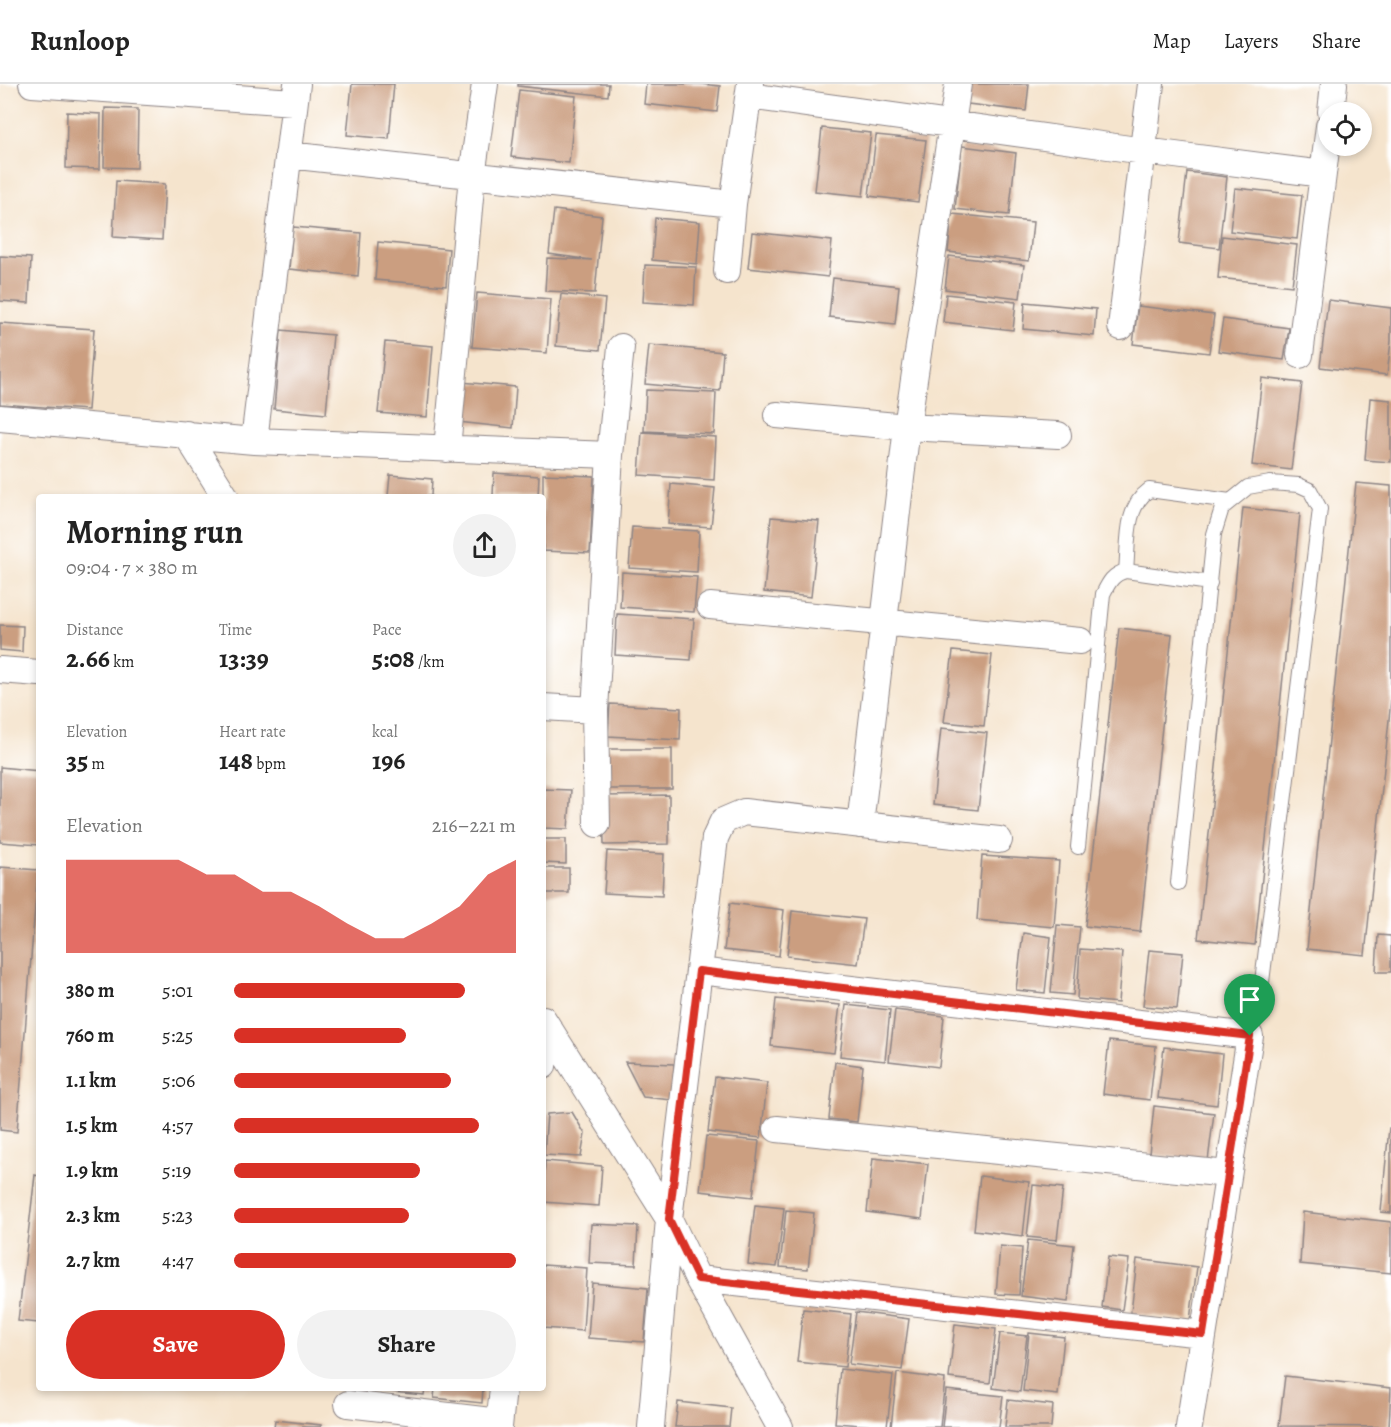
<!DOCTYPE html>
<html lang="en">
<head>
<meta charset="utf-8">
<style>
	:root { --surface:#fff; --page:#f2f2f2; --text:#222; --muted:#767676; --line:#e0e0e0; --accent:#d93025 }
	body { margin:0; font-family:Alegreya,serif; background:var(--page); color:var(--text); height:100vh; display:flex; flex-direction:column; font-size:22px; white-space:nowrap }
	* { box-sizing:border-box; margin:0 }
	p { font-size:20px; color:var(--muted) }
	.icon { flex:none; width:33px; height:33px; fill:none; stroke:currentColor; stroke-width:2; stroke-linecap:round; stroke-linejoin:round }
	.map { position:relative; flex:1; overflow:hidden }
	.details { position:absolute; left:36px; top:410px; width:510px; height:897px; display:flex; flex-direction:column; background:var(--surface); border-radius:6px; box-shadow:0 3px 9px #0003 }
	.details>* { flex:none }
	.buttons { position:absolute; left:1318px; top:18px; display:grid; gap:12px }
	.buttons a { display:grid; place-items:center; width:54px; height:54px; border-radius:50%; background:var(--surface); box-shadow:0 3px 9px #0003; font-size:30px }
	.pin { position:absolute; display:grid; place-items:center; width:51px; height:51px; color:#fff; margin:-62px -26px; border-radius:50% 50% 50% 0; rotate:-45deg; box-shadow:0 0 6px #0007 }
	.pin .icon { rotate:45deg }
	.round { display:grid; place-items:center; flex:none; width:63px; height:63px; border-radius:32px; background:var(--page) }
	.summary { display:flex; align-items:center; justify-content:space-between; height:102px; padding:0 30px }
	h1 { font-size:33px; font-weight:600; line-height:45px }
	.figures { display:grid; grid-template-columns:repeat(3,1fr); gap:9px; height:102px; padding:6px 30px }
	.figures div { display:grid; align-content:center }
	.figures b { font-size:26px; font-weight:600 }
	.figures small { font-size:16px; font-weight:400 }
	.figures p { font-size:16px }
	.chart { height:168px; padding:12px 30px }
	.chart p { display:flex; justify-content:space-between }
	.chart svg { width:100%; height:108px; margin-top:6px; fill:var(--accent); opacity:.7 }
	.primary-button { display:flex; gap:12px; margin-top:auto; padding:12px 30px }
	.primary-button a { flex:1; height:69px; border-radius:36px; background:var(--accent); color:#fff; font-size:24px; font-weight:600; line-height:69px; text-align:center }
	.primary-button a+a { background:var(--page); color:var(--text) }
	ul { padding:0 30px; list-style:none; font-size:20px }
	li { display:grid; grid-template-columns:96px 72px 1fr; align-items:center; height:45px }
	li i { height:15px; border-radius:8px; background:var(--accent) }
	header { display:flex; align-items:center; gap:36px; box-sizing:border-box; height:84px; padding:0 30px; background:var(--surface); border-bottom:2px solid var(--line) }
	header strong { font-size:28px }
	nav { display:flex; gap:33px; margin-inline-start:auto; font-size:21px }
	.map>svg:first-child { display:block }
	.building { fill:#cb9e80 }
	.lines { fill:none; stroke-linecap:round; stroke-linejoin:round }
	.service-casing { stroke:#8c8384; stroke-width:16 }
	.minor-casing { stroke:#8c8384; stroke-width:28 }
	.service { stroke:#fff; stroke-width:14 }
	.minor { stroke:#fff; stroke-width:26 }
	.route-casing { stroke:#fff; stroke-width:12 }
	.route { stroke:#d93025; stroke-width:8 }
</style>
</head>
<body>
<header>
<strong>Runloop</strong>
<nav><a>Map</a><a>Layers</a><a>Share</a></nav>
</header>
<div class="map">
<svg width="1391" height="1343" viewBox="0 0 1391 1343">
	<rect width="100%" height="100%" fill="#fff"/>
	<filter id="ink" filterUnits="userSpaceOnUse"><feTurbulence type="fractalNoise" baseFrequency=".0167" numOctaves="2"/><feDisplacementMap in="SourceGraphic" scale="12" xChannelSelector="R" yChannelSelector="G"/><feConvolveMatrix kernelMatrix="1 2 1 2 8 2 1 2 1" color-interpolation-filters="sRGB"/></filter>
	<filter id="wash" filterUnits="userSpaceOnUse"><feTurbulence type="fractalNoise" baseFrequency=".008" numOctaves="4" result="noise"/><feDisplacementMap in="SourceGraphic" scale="24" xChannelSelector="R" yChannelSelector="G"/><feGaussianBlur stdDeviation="1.35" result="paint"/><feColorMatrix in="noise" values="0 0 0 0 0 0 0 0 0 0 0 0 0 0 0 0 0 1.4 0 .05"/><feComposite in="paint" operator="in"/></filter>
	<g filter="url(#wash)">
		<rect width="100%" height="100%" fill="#f5e4cd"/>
		<g id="blocks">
			<path class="building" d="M352,0H394L389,55L347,51Z
				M518,0H609L608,12L518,2Z
				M646,0H700L720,2L717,28L644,20Z
				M970,0H1029L1026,27L968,20Z
				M519,6L576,12L569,79L511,73Z
				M105,24L138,25L137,84L104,83Z
				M67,28L101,30L100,85L66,84Z
				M822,44L871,49L863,112L815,107Z
				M876,51L926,56L918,118L869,112Z
				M962,62L1016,69L1009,131L955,125Z
				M1187,88L1227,93L1219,164L1179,159Z
				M116,97L165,100L162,156L113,153Z
				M1235,104L1302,111L1297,155L1230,147Z
				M554,126L602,132L595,209L545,207L547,174L592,176L549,170Z
				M952,130L1033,138L1029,177L948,168Z
				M655,134L700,138L697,180L652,176Z
				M293,143L361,149L358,192L289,185Z
				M752,148L832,157L828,193L748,184Z
				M1222,152L1297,161L1292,202L1218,194Z
				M378,158L449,165L446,202L375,196Z
				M0,172L31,174L29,219L0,217Z
				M949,172L1024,181L1020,214L945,205Z
				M645,181L696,183L694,221L643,218Z
				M833,194L899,202L895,240L829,233Z
				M477,209L551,215L547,269L472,263Z
				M561,210L605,215L600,266L556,262Z
				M946,210L1016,218L1013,246L943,238Z
				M1328,216L1391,224V257L1387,291L1320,283Z
				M1025,218L1096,225L1094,252L1023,245Z
				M1138,222L1214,231L1209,269L1133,260Z
				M1223,235L1289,244L1284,276L1218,267Z
				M0,239L94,245L88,326L0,320Z
				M281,246L333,251L326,330L274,325Z
				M385,258L433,262L427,333L378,329Z
				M649,261L723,268L720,307L645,300Z
				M1262,294L1302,299L1291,386L1252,381Z
				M461,298L516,303L513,344L458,338Z
				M646,306L716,309L714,350L644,347Z
				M1370,314L1391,316V378L1365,376Z
				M642,348L716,353L714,396L639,391Z
				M494,389L539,392L538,412H493Z
				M543,390L594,392L590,469L543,467Z
				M390,391L432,395L431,412H388Z
				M1356,399L1391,402V616L1365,871L1307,865Z
				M671,400L715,404L711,443L668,440Z
				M1243,424L1300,430L1255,861L1198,855Z
				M771,433L819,437L811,513L764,508Z
				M632,443L699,447L697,488L629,484Z
				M622,488L697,493L694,528L620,523Z
				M617,530L694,535L691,576L615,571Z
				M0,541L23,542L22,568L0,566Z
				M1119,544L1172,550L1140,848L1085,842Z
				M953,567L992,571L984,642L944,638Z
				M610,620L681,624L680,656L608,652Z
				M941,644L987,649L978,726L933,721Z
				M605,665H672V705H605Z
				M0,683L39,687V761L0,758Z
				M543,705L571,706L568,745L543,744Z
				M669,711V760L604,761L603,712Z
				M543,755H566V780L543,779Z
				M607,767L664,770L662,812L604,809Z
				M982,772L1059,777L1054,843L977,836Z
				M0,783L38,786L17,1048L0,1046Z
				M543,784H569V809H543Z
				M730,819L784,826L779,872L724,866Z
				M792,827L864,835L858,880L787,872Z
				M1057,841L1080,843L1073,911L1051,909Z
				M1023,849L1051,853L1045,909L1016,906Z
				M1378,851L1391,852V888H1376Z
				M1080,865L1122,868L1118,919L1077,915Z
				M1149,866L1183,869L1177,925L1143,922Z
				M776,915L840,921L834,969L771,962Z
				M846,921L890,926L885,977L840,972Z
				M895,926L944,932L939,983L889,977Z
				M1109,957L1156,962L1150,1016L1103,1010Z
				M1164,963L1222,970L1217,1021L1158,1014Z
				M625,978L674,980L672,1016L643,1013Z
				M835,978L863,982L857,1038L829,1035Z
				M715,993L767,999L761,1054L708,1048Z
				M1154,1022L1214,1029L1208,1077L1149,1070Z
				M572,1028L585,1050L581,1073L544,1071L547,1030Z
				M1389,1044H1391V1129L1381,1128Z
				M706,1052L759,1057L753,1113L700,1107Z
				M873,1074L928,1080L922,1135L867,1128Z
				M545,1077L602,1082L599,1122L543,1118Z
				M35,1091L39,1092V1239L18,1237Z
				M980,1092L1029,1098L1023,1152L974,1146Z
				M1033,1101L1063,1104L1057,1156L1027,1153Z
				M755,1121L784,1124L777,1183L748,1180Z
				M786,1126L814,1129L808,1185L780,1183Z
				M1303,1128L1391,1138V1189L1300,1180Z
				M591,1140L638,1142L636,1181L589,1179Z
				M1028,1156L1074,1161L1068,1218L1021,1212Z
				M1000,1162L1022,1164L1019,1211L996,1210Z
				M1108,1173L1129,1175L1122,1226L1102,1223Z
				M1137,1175L1197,1183L1190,1236L1131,1229Z
				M543,1181L587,1184L583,1247L543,1244Z
				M592,1199L648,1204L644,1258L588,1254Z
				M803,1225L851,1230L845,1283L797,1278Z
				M856,1228L909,1235L902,1286L849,1280Z
				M955,1240L996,1245L990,1299L949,1294Z
				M1000,1249L1027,1252L1020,1308L993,1304Z
				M1029,1249L1064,1253L1058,1311L1023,1307Z
				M840,1285L893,1291L887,1343L835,1339Z
				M897,1289L945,1295L940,1343H891Z
				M1285,1292L1391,1304L1389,1343L1279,1342Z
				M371,1304H425L424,1311L370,1306Z
				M435,1304H483L482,1319L434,1314Z
				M946,1306L1003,1312L999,1343H942Z
				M1008,1316L1053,1321L1051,1343H1005Z
				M678,1318L731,1324L729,1343H675Z
				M275,1336L321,1341V1343H274Z"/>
		</g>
	</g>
	<g filter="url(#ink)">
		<use href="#blocks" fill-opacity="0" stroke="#8c8384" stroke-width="1.5"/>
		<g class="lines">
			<defs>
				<path id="service" d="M1126,487C1129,459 1124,424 1149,406L1230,417
					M1078,763L1103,510C1109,498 1113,490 1126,487L1210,499
					M1178,799L1214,450L1222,424L1248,403L1270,399L1299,401L1310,406L1320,425L1262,898L1250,952"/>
				<path id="minor" d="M32,0L294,18
					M749,12L1144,67L1323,90L1300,271
					M1331,28L1334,0
					M288,71L733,120
					M1323,90L1329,42
					M727,187L733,120L750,0
					M1121,243L1151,0
					M777,331L907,343L1058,351
					M0,334L254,357L610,371
					M186,350L225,412
					M254,357L297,0
					M447,365L472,92L485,0
					M710,522L1080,557
					M0,586L39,589
					M543,623L595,626
					M597,740L595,626L610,371L621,263
					M860,741L907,343L958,0
					M699,887L1250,952L1189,1343
					M543,935L669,1135L698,1195L780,1343
					M543,943H548L543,982
					M777,1045L1228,1090
					M698,1195L1203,1250
					M348,1320L499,1338
					M499,1343L503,1304
					M651,1343L669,1135L715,754L723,737L744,728L999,756"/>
			</defs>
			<use href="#service" class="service-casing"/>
			<use href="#minor" class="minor-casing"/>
			<use href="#service" class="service"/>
			<use href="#minor" class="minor"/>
		</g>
	</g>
	<g class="lines" filter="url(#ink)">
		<defs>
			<path id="route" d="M699,887L1250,952L1203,1250L698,1195L669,1135Z"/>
		</defs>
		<use href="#route" class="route-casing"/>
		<use href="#route" class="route"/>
	</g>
</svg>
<div class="buttons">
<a><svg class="icon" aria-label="locate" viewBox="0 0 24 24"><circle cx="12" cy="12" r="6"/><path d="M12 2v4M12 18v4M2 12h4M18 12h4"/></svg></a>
</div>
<div class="pin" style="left:1250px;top:952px;background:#1e9e55"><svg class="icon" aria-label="arrive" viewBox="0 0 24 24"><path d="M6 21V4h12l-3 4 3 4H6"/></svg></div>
<section class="details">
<div class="summary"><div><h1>Morning run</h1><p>09:04 · 7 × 380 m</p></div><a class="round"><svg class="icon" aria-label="share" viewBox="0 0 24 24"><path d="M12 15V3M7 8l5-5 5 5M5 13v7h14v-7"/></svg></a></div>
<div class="figures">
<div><p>Distance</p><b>2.66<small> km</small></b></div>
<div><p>Time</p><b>13:39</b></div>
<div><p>Pace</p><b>5:08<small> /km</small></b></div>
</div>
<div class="figures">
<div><p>Elevation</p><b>35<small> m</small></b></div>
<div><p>Heart rate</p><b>148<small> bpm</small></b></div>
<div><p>kcal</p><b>196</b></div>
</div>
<div class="chart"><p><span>Elevation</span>216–221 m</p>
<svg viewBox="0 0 160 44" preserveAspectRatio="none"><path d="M0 44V6L10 6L20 6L30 6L40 6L50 12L60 12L70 19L80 19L90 25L100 32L110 38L120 38L130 32L140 25L150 12L160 6V44z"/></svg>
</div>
<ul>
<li><b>380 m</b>5:01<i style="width:82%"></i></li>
<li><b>760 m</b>5:25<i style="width:61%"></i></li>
<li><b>1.1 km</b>5:06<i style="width:77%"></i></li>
<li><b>1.5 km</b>4:57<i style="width:87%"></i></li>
<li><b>1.9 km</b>5:19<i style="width:66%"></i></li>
<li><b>2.3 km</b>5:23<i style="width:62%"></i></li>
<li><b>2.7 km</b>4:47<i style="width:100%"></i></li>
</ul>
<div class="primary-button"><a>Save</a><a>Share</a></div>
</section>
</div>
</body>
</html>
